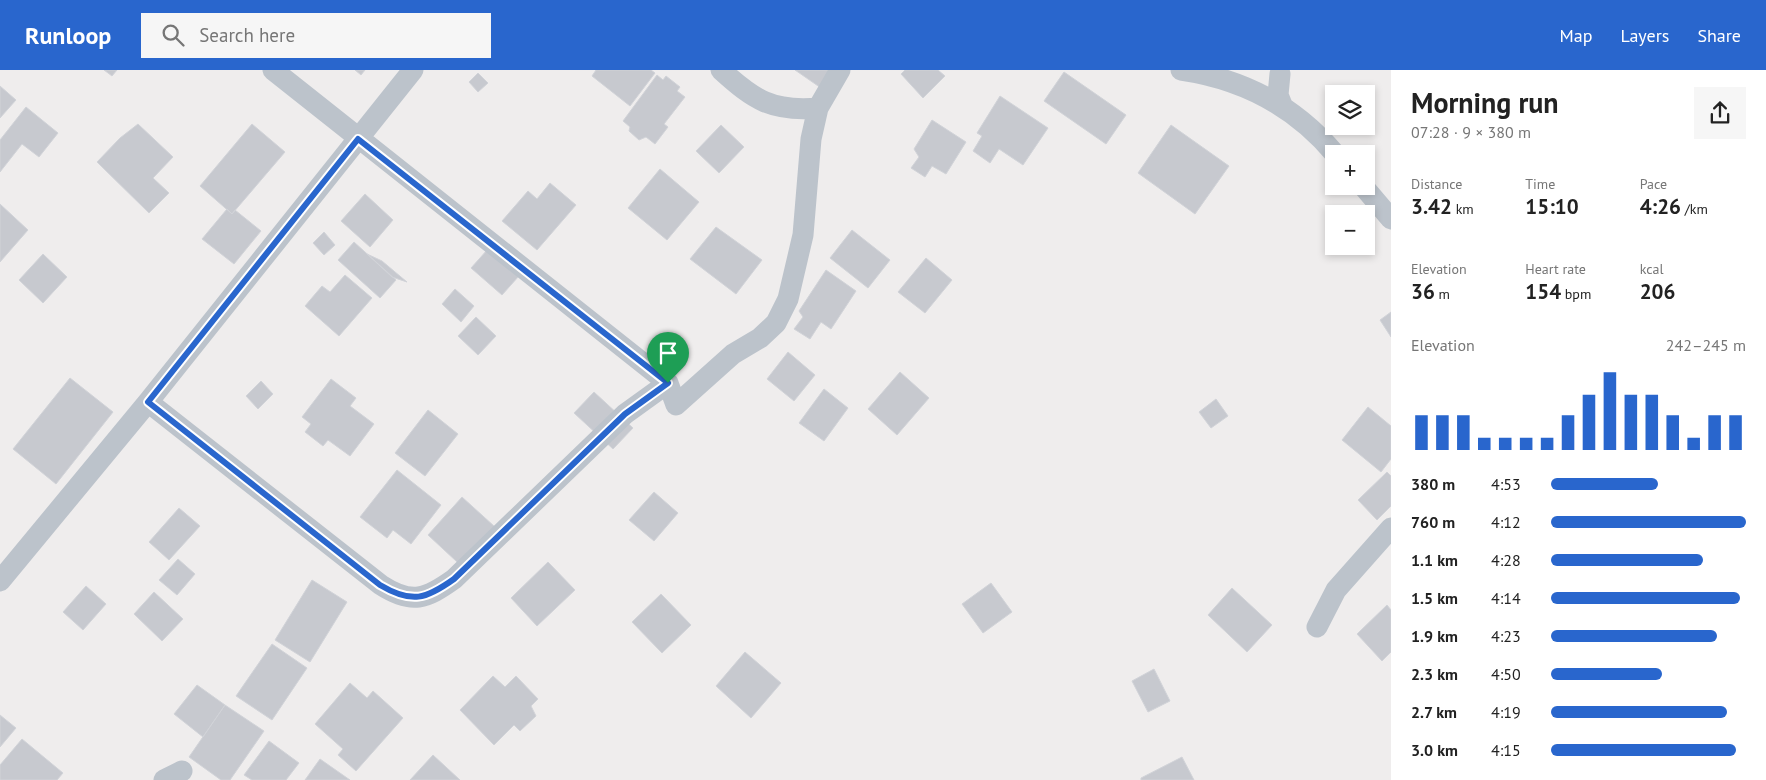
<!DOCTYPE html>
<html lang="en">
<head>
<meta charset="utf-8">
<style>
	:root { --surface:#fff; --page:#f6f6f6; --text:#222; --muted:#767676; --accent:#2966cd }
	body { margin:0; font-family:"PT Sans",sans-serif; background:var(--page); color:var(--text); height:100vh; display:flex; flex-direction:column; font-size:19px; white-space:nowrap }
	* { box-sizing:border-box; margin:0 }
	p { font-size:16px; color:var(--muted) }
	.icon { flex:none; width:28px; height:28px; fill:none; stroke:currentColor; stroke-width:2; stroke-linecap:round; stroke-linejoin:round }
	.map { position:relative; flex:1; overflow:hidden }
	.side { display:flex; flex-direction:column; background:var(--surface); width:375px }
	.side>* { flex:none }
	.buttons { position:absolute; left:1325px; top:15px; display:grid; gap:10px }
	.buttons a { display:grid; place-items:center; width:50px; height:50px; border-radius:0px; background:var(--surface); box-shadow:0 2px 8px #0003; font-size:25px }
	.pin { position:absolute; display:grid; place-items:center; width:42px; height:42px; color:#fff; margin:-51px -21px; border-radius:50% 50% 50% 0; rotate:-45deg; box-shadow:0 0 5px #0007 }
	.pin .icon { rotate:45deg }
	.round { display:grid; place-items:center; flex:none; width:52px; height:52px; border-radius:0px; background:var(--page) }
	.head { display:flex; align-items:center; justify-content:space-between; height:85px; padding:0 20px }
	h1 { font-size:28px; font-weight:700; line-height:38px }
	.stats { display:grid; grid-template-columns:repeat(3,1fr); gap:8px; height:85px; padding:5px 20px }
	.stats div { display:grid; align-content:center }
	.stats b { font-size:21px; font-weight:700 }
	.stats small { font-size:14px; font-weight:400 }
	.stats p { font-size:14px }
	.chart { height:140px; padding:10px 20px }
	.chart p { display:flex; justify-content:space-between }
	.chart svg { width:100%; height:90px; margin-top:5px; stroke:var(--accent); stroke-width:6 }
	ul { padding:0 20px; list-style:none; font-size:16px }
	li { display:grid; grid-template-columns:80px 60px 1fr; align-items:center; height:38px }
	li i { height:12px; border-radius:6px; background:var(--accent) }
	header { display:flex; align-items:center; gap:30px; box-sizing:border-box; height:70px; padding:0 25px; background:var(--accent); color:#fff }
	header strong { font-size:24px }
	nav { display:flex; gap:28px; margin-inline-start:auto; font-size:18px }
	.search { width:350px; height:45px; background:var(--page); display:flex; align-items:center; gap:12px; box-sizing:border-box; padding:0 18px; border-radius:0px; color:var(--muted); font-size:19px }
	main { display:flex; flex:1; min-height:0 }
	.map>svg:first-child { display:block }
	.building { fill:#c7c9cf; stroke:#d1d3d8 }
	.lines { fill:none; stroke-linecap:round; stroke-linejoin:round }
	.street { stroke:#bcc3cb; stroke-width:21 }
	.route-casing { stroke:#fff; stroke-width:10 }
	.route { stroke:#2966cd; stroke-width:6 }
</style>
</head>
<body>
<header>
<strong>Runloop</strong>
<div class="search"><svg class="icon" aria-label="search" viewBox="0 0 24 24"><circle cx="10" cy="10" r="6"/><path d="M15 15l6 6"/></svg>Search here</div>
<nav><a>Map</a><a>Layers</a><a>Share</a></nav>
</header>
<main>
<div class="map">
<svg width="1391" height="710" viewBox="0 0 1391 710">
	<rect width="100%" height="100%" fill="#efeded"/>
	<path class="building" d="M104,0H117L112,6Z
		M355,0H365L361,5Z
		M596,0H651L655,3L630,36L592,6Z
		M795,0H833L821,18Z
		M905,0H938L945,6L923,28L901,4Z
		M1064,2L1126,45L1106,74L1044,31Z
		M478,3L488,13L478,22L469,12Z
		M657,5L663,10L666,6L680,17L677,21L685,27L664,54L668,57L655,74L646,67L639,70L629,61L630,57L623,51Z
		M0,16L16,30L0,48Z
		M1000,26L1048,58L1023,95L999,79L990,93L973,81L982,66L977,63Z
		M26,37L58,63L39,87L22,74L0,102V70Z
		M932,50L966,72L946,104L932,96L925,107L911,98L919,87L914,79Z
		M138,54L173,87L153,108L169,123L149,143L97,92L120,68Z
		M252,54L285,82L232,144L200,116Z
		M721,55L744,77L719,103L696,81Z
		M1171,55L1229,96L1195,144L1138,103Z
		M660,99L699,132L667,170L628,138Z
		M550,113L576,135L537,180L502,151L528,121L537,129Z
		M365,124L393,150L370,177L341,151Z
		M0,134L28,160L0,192Z
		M227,139L232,144L235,140L261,161L234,194L202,169Z
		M716,157L762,190L736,224L690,189Z
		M852,160L890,190L868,218L830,188Z
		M324,162L335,175L324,185L313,173Z
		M496,170L527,197L502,225L471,198Z
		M354,172L396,210L380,228L338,190Z
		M43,184L67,207L43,233L19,210Z
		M367,184L382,191L407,212L392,207Z
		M926,188L952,210L925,243L898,222Z
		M826,200L856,221L831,259L821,252L810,269L794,259L803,247L799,241Z
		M345,205L372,228L339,266L305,236L322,216L330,222Z
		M455,219L474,236L461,252L442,234Z
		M1391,242V267L1380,250Z
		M476,247L496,266L478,285L458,266Z
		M788,282L815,305L794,331L767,309Z
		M900,302L929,328L897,365L868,339Z
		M70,308L113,342L56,414L13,379Z
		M331,309L356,328L350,336L374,354L350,386L328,370L323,376L305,362L311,354L302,347Z
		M261,311L273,324L258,339L246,326Z
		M824,319L848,338L824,371L799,353Z
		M594,322L633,358L613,379L574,343Z
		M1216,329L1228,346L1211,358L1199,342Z
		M1368,337L1391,356V389L1381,402L1342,370Z
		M428,340L458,364L425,406L395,383Z
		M397,400L441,435L411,474L393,460L387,468L360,447Z
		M1387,402L1391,406V436L1377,450L1358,430Z
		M654,422L678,443L654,471L629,450Z
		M462,427L505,466L470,504L428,465Z
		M179,438L200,456L169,490L149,472Z
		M178,489L195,504L177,525L159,510Z
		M548,492L575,520L537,556L511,528Z
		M312,510L347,532L310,592L275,570Z
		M991,513L1012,542L983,563L962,534Z
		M86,516L106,534L83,560L63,542Z
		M1232,518L1272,555L1247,582L1208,545Z
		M154,522L183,549L162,571L134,544Z
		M661,524L691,555L662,583L632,552Z
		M1387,535L1391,540V582L1382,591L1357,564Z
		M272,574L307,598L272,650L236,626Z
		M745,582L781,613L751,648L716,616Z
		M1154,599L1170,631L1148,642L1132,611Z
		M493,606L505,617L516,606L538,629L531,636L536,646L520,661L514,655L494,675L460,640Z
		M350,613L367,628L373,621L403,648L356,701L338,685L343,679L315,654Z
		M197,615L225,635L203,667L174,644Z
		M225,635L264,661L230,710H221L189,687Z
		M0,645L16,658L0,677Z
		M22,669L63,703L57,710H0V695Z
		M269,671L299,693L286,710H252L244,705Z
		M433,685L460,710H410Z
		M1182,687L1194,710H1141V708Z
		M320,689L350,710H305Z"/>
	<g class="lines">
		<path class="street" d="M273,0L668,313
			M721,0C754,30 772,42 818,38L840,0
			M1181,0C1243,9 1294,35 1335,84
			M1280,4L1278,25L1282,35
			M1363,116L1391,149
			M148,332L381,515C412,535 426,529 454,509L625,344L668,313L676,335L733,284L760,268L776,253L788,229L803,165L811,69L818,38
			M0,511L148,332L413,0
			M1317,557L1336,520L1391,458
			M164,710L182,701"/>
	</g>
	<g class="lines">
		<defs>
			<path id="route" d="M358,69L668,313L625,344L454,509C426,529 412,534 380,515L148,332Z"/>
		</defs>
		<use href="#route" class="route-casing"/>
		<use href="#route" class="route"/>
	</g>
</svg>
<div class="buttons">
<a><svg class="icon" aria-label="layers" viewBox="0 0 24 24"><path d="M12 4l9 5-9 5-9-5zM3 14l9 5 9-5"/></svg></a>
<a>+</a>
<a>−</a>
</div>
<div class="pin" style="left:668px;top:313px;background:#1e9e55"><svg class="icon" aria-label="arrive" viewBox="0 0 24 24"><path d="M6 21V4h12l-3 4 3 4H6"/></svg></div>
</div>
<section class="side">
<div class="head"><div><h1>Morning run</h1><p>07:28 · 9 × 380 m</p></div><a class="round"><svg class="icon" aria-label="share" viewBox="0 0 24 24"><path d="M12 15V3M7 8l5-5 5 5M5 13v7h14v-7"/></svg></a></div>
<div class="stats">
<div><p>Distance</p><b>3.42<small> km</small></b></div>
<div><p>Time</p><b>15:10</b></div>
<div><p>Pace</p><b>4:26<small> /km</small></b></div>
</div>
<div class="stats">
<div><p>Elevation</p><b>36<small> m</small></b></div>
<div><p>Heart rate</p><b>154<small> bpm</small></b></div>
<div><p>kcal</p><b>206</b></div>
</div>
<div class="chart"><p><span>Elevation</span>242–245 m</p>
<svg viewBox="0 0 160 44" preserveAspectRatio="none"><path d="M5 44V27M15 44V27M25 44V27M35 44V38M45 44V38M55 44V38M65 44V38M75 44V27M85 44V17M95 44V6M105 44V17M115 44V17M125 44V27M135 44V38M145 44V27M155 44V27"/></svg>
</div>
<ul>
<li><b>380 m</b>4:53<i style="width:55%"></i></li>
<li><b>760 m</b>4:12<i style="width:100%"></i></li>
<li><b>1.1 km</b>4:28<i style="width:78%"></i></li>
<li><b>1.5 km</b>4:14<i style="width:97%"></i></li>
<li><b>1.9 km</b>4:23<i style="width:85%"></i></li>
<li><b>2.3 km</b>4:50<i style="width:57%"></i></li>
<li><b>2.7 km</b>4:19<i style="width:90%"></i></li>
<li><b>3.0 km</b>4:15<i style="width:95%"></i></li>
</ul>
</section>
</main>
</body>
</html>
